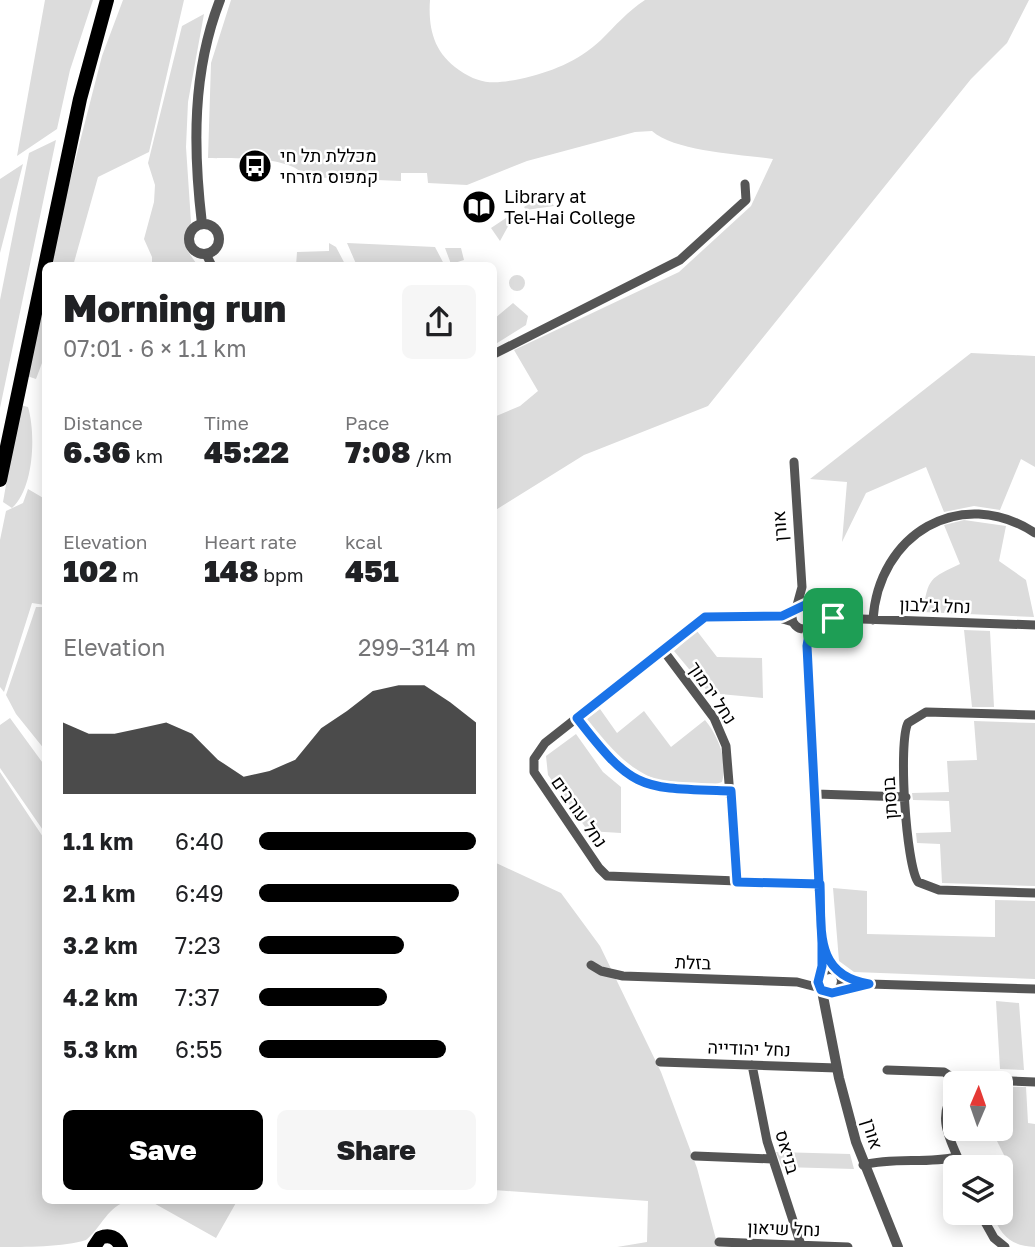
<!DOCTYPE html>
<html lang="en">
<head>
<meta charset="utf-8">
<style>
	:root { --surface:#fff; --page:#f6f6f6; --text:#202124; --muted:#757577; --accent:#000 }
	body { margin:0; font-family:"Golos Text",Heebo,sans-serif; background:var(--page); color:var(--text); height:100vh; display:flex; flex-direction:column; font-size:26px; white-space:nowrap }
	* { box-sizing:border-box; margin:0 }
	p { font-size:23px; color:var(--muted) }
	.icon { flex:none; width:38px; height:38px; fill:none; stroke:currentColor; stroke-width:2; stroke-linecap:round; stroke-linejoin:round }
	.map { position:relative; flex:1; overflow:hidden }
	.details { position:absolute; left:42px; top:262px; width:455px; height:942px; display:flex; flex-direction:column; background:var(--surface); border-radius:10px; box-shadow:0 4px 18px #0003 }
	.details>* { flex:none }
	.needle { width:46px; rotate:2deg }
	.tools { position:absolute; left:943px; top:1071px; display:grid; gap:14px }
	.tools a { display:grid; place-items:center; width:70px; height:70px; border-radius:10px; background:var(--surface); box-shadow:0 4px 18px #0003; font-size:35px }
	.pin { position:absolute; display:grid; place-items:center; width:60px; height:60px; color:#fff; margin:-30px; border-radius:14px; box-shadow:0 4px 10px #0006 }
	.round { display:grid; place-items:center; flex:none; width:74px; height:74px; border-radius:10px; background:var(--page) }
	.head { display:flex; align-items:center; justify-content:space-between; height:119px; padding:0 21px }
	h1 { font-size:38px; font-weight:800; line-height:52px }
	.metrics { display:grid; grid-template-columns:repeat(3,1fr); gap:10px; height:119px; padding:7px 21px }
	.metrics div { display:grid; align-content:center }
	.metrics b { font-size:30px; font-weight:800 }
	.metrics small { font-size:19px; font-weight:400 }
	.metrics p { font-size:19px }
	.chart { height:196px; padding:14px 21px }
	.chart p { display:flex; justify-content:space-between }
	.chart svg { width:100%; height:126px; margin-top:7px; fill:var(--accent); opacity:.7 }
	.action { display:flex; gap:14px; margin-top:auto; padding:14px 21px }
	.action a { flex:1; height:80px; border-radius:10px; background:var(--accent); color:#fff; font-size:28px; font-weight:800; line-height:80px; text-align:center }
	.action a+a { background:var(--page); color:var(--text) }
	ul { padding:0 21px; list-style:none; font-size:23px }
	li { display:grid; grid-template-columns:112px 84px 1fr; align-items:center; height:52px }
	li i { height:18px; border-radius:9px; background:var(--accent) }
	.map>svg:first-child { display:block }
	.green { fill:#dcdcdc }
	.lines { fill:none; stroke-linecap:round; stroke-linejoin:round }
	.minor { stroke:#555; stroke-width:9 }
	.tertiary { stroke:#555; stroke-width:10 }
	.trunk { stroke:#000; stroke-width:14 }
	.route-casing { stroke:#fff; stroke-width:14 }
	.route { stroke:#1a73e8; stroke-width:9 }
	.labels { text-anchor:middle; stroke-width:5; stroke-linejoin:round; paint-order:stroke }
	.poi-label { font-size:18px; fill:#000; stroke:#fff; text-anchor:start }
	.street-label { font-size:18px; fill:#000; stroke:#fff }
</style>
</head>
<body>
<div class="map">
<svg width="1035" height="1247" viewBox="0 0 1035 1247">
	<rect width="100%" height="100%" fill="#fff"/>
	<path class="green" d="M45,0H93L70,70L57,129L17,156Z
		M123,0H184L149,152L98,177L73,266H48L102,56Z
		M231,0H430C428,29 434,53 459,70C481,85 494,84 520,79C551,72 577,62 601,40C615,26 628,11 645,0H1029L1007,43L971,79L708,406L584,455L494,511V417L520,406L538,391L514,350L679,272L751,206L773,159C740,154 676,152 652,131L635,132L527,161L467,185L428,183L427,173H401V181L306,177C290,155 234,159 208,158L211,63Z
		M204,14L188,102L186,147L191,222L187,250L198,266H152V257L144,239L154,202L155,185L148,163L182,26Z
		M56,140L0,408V300L29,153Z
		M23,164L0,253V254V179Z
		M545,193L554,206L526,210L524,207Z
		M509,216L511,221L500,241L491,228Z
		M329,243L336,247L346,266H296L297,252L329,251Z
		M347,243L435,247L445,266H357Z
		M445,248H461L464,260L451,264Z
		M509 283a8 8 0 1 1 16 0a8 8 0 1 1-16 0Z
		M45,277V355L36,379L24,375Z
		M513,303L528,316L526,325L494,345V319Z
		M971,353L1035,356V467L1021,459L1000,510L974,506L944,512L926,467L866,493L842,542L847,482L810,479Z
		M20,405L28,407C36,434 34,488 12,508L3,502Z
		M28,489L45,499V605L32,603L4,692L0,687V540L6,511L23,503Z
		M964,520L1006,526L999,561L1026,580L1034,617L923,612C928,578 930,578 960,564L944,525Z
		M36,607H45V750L16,714L6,695Z
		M964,630L990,631L994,707H972Z
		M697,631L717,657L762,658L763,698L709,693L674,651Z
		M600,709L617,733L644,711L671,747L705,720C719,737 728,761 722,782C712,786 700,786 689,785C640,784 616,755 587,719Z
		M10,718L45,766V833L0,768V725Z
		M974,721L1035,723V886L942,883L940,844L917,843L916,833L951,832L949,801L913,800L912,793L949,792L947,761L977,760Z
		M576,734L603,772L621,787V833L588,831L548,775L546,756Z
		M0,772L45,840L46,1200L129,1201C108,1205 102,1227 86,1240C65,1247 24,1247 0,1247Z
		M494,862L561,893L600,946L661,1072L697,1168L718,1247H617L647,1242L648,1201L494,1190Z
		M833,888L867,891V934L995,937V900L1035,901V979L854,972L839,961Z
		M996,1001L1019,1003L1024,1070L1000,1069Z
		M1001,1087H1026L1028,1123L1035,1124V1247C1009,1246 1002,1235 991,1213H1001V1169H1011L991,1129H1001V1122H1007Z
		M776,1152L850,1154L854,1169L782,1167Z
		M150,1201H237L216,1238Z"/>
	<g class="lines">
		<path class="minor" d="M206,254L212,266
			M494,354L680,260L746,200L745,184
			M794,462L802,587L796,609
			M792 617a12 12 0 1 1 24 0a12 12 0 1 1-24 0Z
			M873,620C878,535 960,484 1035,533
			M793,622L776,617H705L545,743L534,759V772L599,868L607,876L820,884
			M815,622L833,618L1035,625
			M811,627L807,646L816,794L821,973
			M663,650L714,718L726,746L737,882
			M1035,715L926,712L908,723C898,742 906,865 918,882L939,890L1035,893
			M577,718C634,792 640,787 731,791
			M816,794L906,797
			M825,951L837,972
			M591,965L601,971L623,976L797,982L820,988
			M839,974L864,983
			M838,990L869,984L1035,989
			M660,1062L837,1068
			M752,1065L767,1141L801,1245
			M887,1070L944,1072L961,1083
			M965,1083L984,1080L1035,1082
			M956,1090C935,1117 950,1139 962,1167
			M695,1156L772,1159
			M863,1165C894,1157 926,1164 957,1157
			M980,1213L994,1238L1005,1247
			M719,1242L848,1247"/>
		<path class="tertiary" d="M189 239a15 15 0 1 1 30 0a15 15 0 1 1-30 0Z
			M202,224C193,148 192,72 220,0
			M818 981a12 12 0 1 1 24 0a12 12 0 1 1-24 0Z
			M822,991L839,1078L856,1142L898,1247"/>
		<path class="trunk" d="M0,480L80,99L107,0
			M94,1247L100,1238C109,1234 117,1237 121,1247"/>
	</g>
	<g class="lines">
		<defs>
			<path id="route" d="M833,618L805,605L782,616L705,617L577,718C634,792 640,788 731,791L737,882L820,884C822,929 813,975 869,984L832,993L821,990L818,982L822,966V943L807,646C809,628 814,620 833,618"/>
		</defs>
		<use href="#route" class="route-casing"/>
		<use href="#route" class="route"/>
	</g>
	<defs>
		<symbol id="bus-disc" viewBox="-11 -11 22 22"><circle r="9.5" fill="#000" stroke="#fff"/><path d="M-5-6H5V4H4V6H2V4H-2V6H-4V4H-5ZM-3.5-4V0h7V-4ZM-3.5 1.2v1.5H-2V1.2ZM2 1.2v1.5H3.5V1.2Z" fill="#fff"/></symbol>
		<symbol id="library-disc" viewBox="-11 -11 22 22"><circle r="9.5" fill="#000" stroke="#fff"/><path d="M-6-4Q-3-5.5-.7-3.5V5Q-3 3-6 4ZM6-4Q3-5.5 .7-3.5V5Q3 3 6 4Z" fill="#fff"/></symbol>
	</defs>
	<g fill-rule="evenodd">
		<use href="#bus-disc" x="236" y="147" width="38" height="38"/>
		<use href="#library-disc" x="460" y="188" width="38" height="38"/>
	</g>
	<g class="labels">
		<g class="poi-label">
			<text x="280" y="162">מכללת תל חי<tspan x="280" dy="21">קמפוס מזרחי</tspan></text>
			<text x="504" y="203">Library at<tspan x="504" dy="21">Tel-Hai College</tspan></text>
		</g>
		<g class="street-label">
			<text transform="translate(780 526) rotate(-94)" y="6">אורן</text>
			<text transform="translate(935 606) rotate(2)" y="6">נחל ג'לבון</text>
			<text transform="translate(712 693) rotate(56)" y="6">נחל ירמוך</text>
			<text transform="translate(890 798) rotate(-94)" y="6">בוסתן</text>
			<text transform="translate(579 812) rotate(55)" y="6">נחל עורבים</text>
			<text transform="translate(693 963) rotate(2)" y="6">בזלת</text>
			<text transform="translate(749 1049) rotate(2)" y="6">נחל יהודייה</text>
			<text transform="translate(872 1134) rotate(73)" y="6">אורן</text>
			<text transform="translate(787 1152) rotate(74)" y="6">בניאס</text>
			<text transform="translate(784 1229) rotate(2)" y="6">נחל שיאון</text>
		</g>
	</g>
</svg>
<div class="tools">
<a><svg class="needle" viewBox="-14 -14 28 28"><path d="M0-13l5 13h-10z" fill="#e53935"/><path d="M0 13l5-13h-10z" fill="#757577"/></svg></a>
<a><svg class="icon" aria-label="layers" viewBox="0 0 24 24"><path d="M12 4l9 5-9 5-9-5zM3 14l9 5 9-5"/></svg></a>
</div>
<div class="pin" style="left:833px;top:618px;background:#1e9e55"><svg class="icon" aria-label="arrive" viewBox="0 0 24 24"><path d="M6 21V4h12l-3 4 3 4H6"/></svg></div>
<section class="details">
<div class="head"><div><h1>Morning run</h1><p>07:01 · 6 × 1.1 km</p></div><a class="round"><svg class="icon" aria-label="share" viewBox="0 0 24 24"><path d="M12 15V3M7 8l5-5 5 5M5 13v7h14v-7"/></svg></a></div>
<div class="metrics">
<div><p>Distance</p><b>6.36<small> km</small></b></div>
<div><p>Time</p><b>45:22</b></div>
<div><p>Pace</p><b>7:08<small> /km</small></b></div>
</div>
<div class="metrics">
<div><p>Elevation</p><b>102<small> m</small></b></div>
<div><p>Heart rate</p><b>148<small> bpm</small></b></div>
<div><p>kcal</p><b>451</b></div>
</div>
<div class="chart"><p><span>Elevation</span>299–314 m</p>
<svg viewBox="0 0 160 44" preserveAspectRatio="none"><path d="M0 44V19L10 23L20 23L30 21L40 19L50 23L60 32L70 38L80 36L90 32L100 21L110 15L120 8L130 6L140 6L150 12L160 19V44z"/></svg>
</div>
<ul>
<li><b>1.1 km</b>6:40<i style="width:100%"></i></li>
<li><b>2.1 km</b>6:49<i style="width:92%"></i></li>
<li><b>3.2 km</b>7:23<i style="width:67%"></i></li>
<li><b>4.2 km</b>7:37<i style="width:59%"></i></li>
<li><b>5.3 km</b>6:55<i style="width:86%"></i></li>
</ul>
<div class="action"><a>Save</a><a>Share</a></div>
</section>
</div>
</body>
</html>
